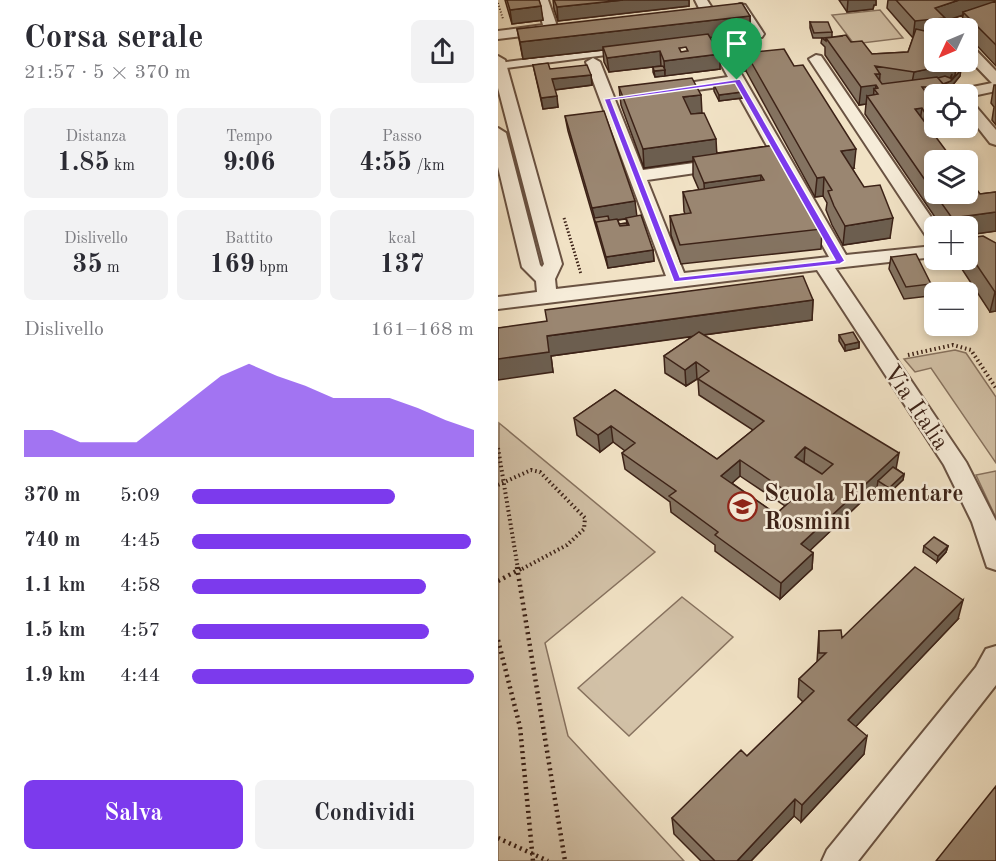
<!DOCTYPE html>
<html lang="it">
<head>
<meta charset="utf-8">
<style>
	:root { --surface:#fff; --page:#f2f2f3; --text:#2b2b33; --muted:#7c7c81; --accent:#7c3aed }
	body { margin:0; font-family:"Old Standard TT",serif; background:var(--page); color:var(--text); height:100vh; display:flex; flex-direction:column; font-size:22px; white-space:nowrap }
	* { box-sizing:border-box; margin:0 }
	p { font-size:20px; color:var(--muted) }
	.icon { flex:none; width:33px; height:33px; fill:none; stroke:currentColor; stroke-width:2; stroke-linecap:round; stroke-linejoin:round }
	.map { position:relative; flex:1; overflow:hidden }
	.side { display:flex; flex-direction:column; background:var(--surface); width:498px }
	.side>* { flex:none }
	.needle { width:39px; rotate:226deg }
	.tools { position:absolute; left:426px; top:18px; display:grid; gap:12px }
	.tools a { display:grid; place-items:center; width:54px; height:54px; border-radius:9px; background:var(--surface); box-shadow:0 3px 9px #0003; font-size:30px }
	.pin { position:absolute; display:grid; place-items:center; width:51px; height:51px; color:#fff; margin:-62px -26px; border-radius:50% 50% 50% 0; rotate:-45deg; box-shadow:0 0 6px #0007 }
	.pin .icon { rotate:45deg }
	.round { display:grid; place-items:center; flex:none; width:63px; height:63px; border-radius:9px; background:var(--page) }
	.summary { display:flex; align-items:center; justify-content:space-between; height:102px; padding:0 24px }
	h1 { font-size:33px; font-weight:800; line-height:45px }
	.stats { display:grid; grid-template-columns:repeat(3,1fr); gap:9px; height:102px; padding:6px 24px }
	.stats div { display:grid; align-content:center; border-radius:9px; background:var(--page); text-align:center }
	.stats b { font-size:26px; font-weight:800 }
	.stats small { font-size:16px; font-weight:400 }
	.stats p { font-size:16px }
	.chart { height:168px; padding:12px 24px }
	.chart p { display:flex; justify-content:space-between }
	.chart svg { width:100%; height:108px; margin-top:6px; fill:var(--accent); opacity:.7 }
	.cta { display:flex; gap:12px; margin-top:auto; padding:12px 24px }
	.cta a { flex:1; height:69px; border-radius:9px; background:var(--accent); color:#fff; font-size:24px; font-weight:800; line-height:69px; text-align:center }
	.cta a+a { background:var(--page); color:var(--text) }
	ul { padding:0 24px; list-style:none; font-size:20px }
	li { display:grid; grid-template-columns:96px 72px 1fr; align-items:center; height:45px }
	li i { height:15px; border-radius:8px; background:var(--accent) }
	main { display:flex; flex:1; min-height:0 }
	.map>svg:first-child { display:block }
	.green { fill:#d2c1a7; stroke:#87725f; stroke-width:1.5 }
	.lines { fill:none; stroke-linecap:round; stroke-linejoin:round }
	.pedestrian-casing { stroke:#695242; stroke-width:4 }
	.minor-casing { stroke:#695242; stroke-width:4 }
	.path-far3 { stroke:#3c2217; stroke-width:2; stroke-dasharray:1 2; stroke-linecap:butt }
	.path-far2 { stroke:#3c2217; stroke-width:3; stroke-dasharray:1.5 2; stroke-linecap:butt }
	.path-far1 { stroke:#3c2217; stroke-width:4; stroke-dasharray:1.5 3; stroke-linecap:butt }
	.path { stroke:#3c2217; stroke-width:4.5; stroke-dasharray:2 4; stroke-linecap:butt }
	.pedestrian { fill:#f6ecd9; fill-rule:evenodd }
	.minor { fill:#f6ecd9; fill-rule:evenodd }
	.wall { fill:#847361; stroke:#3c2217; stroke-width:1.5; fill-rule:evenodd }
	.shaded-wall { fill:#6c5e4f; stroke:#3c2217; stroke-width:1.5 }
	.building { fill:#9a8671; stroke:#3c2217; stroke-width:1.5; fill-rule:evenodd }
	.route { fill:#7c3aed; stroke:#fff; stroke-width:1.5; fill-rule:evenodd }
	.labels { text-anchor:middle; stroke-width:5; stroke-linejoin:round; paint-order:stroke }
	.street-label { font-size:24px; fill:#3c2217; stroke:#f6ecd9 }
	.poi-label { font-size:24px; font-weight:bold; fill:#3c2217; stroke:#f6ecd9; text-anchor:start }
</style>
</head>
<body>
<main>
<section class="side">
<div class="summary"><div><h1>Corsa serale</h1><p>21:57 · 5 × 370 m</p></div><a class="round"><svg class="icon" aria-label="share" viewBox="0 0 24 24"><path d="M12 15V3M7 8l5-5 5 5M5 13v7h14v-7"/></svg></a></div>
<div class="stats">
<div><p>Distanza</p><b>1.85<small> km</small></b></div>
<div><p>Tempo</p><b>9:06</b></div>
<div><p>Passo</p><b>4:55<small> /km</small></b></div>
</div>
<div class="stats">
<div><p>Dislivello</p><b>35<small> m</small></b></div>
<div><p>Battito</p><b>169<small> bpm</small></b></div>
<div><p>kcal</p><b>137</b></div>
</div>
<div class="chart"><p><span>Dislivello</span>161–168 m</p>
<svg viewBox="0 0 160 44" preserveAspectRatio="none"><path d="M0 44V33L10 33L20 38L30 38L40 38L50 29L60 20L70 11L80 6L90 11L100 15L110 20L120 20L130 20L140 24L150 29L160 33V44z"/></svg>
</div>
<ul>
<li><b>370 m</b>5:09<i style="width:72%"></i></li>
<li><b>740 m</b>4:45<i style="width:99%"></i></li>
<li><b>1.1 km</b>4:58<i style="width:83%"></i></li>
<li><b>1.5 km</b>4:57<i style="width:84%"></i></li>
<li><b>1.9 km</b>4:44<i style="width:100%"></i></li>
</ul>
<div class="cta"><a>Salva</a><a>Condividi</a></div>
</section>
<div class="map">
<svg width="498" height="861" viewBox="0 0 498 861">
	<rect width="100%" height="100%" fill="#f1e2c5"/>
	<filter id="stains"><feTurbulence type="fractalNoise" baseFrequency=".00333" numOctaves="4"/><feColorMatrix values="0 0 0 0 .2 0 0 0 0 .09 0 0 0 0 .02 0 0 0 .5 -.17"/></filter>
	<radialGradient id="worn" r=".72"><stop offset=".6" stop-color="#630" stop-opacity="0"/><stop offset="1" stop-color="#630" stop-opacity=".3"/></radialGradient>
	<path class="green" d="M382,10L405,38L356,44L334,15Z
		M457,350L468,353L498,397V463L433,368L417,372L406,359Z
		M1,423L157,552L47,643L70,736L186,861H0Z
		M498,471V518L478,475Z
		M184,597L235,637L131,736L80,688Z"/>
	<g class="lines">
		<defs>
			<path id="pedestrian" d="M259,31L264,34L263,36L191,45L186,42L191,39Z
				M127,47L131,48V52L0,69L1,63Z"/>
			<path id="minor" d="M38,0H50L60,29L58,32L0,39V31L45,25Z
				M197,0H209L216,11L214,14H204Z
				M242,4L247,5L266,34L264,37H254L252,34L235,8Z
				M498,5V13L458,28H443L451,20Z
				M220,42L227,46L348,255L436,246V257L337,268L468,462L498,521V570L489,567L474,522L446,465L319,270L0,309V297L39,292L38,281L24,267L0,167V128L8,133L42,265L44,267L46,264L0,88V56L7,60L64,264L57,279L58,289L168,276L88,62L95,58L102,62L145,170L225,159L233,164L225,169L149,180L186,273L331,257L235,85L170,94L163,90L170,86L230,77L213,46Z
				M470,46L475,47L498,71V91L470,97V94H452L455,91L494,83L470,58Z
				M318,55L323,56L439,226H436V240L430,239L311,59Z
				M470,101L475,103L498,130V145L492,143L470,115Z
				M498,646V685L360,861H324L329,850L478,667L488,649Z"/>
		</defs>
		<use href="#pedestrian" class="pedestrian-casing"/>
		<use href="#minor" class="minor-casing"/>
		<path class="path-far3" d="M0,3L5,19"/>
		<path class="path-far2" d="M66,218L83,274"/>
		<path class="path-far1" d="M410,355L455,345L473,350L498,388
			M0,448L20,569
			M0,485L33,470L42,472L87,518L86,529L69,545L24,569"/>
		<path class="path" d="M19,567L67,861
			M0,581L26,567
			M0,640L22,727L35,861
			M0,838L50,861"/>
		<use href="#pedestrian" class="pedestrian"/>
		<use href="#minor" class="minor"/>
	</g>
	<path class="wall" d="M7,0H41L45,20L14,24Z
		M55,0H191V6L60,21L56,9Z
		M341,0H378V5H376L375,9L349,12Z
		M390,0H498V66L470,36V28H463L465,15L447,21L446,28H436L462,76L453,87L447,89L446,94H436V128H455L433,130L436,160L471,184L482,194L498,192V231L470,235V226H443L367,114L368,104L361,105L327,55V47L323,43L324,38H315L312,28V22L334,32V37L353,42L374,54L410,52L415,38L389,8Z
		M252,16V33L212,37L222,69L157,77L155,72V67L163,66L111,72L106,62L105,50L25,59L19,29ZM188,47L190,51L183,52L181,48Z
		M243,38L260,47L247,49L243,44Z
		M248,53L356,168H354L392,238L345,245L334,225L328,210L329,203L325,196L317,197L248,71H245L241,65V59H248Z
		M35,65L52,69L93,75L94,85L57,90L60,107L45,109Z
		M216,85L244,92V98L221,101L216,91Z
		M496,85H498V125L494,120L496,107L493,103Z
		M121,87L204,113L219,153L278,145L324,229L323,249L183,264L173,235L172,216L187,214L186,211L185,192L201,190L195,176V161L146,168L123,105Z
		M67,116L139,216L155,250L156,261L110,268L70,131ZM128,219L129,223L121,224L120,220Z
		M498,243V311L492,312L458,260H470V252Z
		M393,257L433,284L431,296L406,299L391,269Z
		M315,300L314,320L205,335L406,474L405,480L390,494L379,487L312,550L315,553L314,569L282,599L217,551V545L173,512L172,502L127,469L124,453L127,451L115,442L102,452L79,435L76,418L117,390L219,459L255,430L201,395L200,380L199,379L188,386L167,373L166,356L195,336L53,356L55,372L0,328ZM242,476L287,506L278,514L234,483Z
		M341,335L361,342V348L347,351L341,341Z
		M426,546H450L448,552L439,562L425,552Z
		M460,619L358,726L366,754L303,822L296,816L253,861H203L176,834L174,818L249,756L305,702L300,697L301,679L319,662L321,631L344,638Z"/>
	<path class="shaded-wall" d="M125,0H191V6L60,21L59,7Z
		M350,0H378V5H376L375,9L349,12Z
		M461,0H498V3L465,12V15L447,21L446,28H436V36L415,38L417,21L437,8Z
		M43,6L45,20L14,24L12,10Z
		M252,16V33L106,50L105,47V50L25,59L22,42Z
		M260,42V47L247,49V43Z
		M162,51L163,66L111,72L109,58Z
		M222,54V69L167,76L166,61Z
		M457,62H459L463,70L462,76L453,87L447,89L448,87H437L451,82L413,88L416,72Z
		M248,65V71H245V66Z
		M167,70V76L157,77L156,71Z
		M377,74H382L381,92L380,88L378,85L377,90L376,89L375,103L369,96L368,104L361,105L363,87Z
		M93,75L94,85L56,90L54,79Z
		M244,92V98L221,101V95Z
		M203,95L204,113L186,115L185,97Z
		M59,96L60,107L45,109L43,98Z
		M424,108L421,127L417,109Z
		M436,112V128H455L425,131L427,113Z
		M218,139L219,157H195V161L146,168L145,149Z
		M358,149L356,168L342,170L343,151Z
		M452,156L451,160H438L439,158Z
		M263,175L262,194L207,202L206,183Z
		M326,177L325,196L317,197L319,178Z
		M137,201L139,217L98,223L94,208Z
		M498,212V231L470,235V226H452L454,218Z
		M395,218L392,238L345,245L347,226Z
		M155,250L156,261L110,268L108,257Z
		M497,292H498V311L492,312Z
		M315,300L314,320L53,356L55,372L0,380V359L49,336Z
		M361,342V348L347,351V345Z
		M198,362L199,379L188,386L187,370Z
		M113,426L115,442L102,452L100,435Z
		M307,447L306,464L297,457Z
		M401,453L398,469L380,481L379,487L302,560L303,544Z
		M242,460V476L224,492L223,476Z
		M406,474L405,480L390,494L391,488Z
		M450,546L448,552L439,562L440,556Z
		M315,553L314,569L282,599L283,583Z
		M465,600L460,619L347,738L350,720Z
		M369,736L366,754L303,822L304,805Z
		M297,799L296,816L253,861H239Z"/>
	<path class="building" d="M9,0H41L43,6L12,10Z
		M56,0H125L59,7Z
		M398,0H461L437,8L447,18L417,21Z
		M498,1V45L465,12Z
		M244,3L252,16L22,42L19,29Z
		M312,22H330L334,32L316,33Z
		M418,29L436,33V62H457L456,64L416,72L377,66L382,74H377L384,84L439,77L448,87H424L436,104V112L427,113L424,108L417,109L452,156L439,158L441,160H436V193L369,96L380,94L376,89L380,88L378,85L363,87L328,38L348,35L353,42L364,41L374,54L410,52Z
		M210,34L222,54L166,61L162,51L109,58L105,47ZM188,47L190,51L183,52L181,48Z
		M345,36L328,38V41L324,38Z
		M256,37L260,42L247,43L243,38Z
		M286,49L296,66L305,65L358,149L343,151L366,187L382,185L395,218L347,226L336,206L330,191L334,190L326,177L319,178L248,53Z
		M241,59H248V65L245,66Z
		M459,62H461L463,70L453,81L457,75Z
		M50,63L52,69L89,65L93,75L54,79L59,96L43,98L35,65Z
		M165,66L167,70L156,71L155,67Z
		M454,74L453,81L445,84L440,78L447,76L452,78Z
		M194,78L203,95L185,97L193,114L206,113L218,139L145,149L121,87Z
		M238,82L244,92L221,95L216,85Z
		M106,111L137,201L94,208L67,116Z
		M278,145L324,229L182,245L172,216L193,213L185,192L266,180L263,175L206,183L195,157Z
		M474,183L482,194L498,192V212L454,218L437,194H470V184Z
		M143,215L155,250L108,257L98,222L119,219L122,226L131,225L128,218Z
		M110,216L111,220L98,222L99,227L96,218Z
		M129,223V225L122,226L121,224Z
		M485,236L498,243V292H497L470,252V238Z
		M418,254L433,284L408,287L393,257Z
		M305,276L315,300L49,336L51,352L0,359V328L49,321L47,310Z
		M201,332L401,453L303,544L315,553L283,583L217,535L220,532L171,496L178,491L124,453L137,443L113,426L100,435L76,418L117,390L219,459L266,421L200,379L211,371L198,362L187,370L166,356ZM307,447L335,464L324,474L297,457ZM242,460L297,497L278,514L223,476Z
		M355,332L361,342L347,345L341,335Z
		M395,467L406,474L391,488L380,481Z
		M436,537L450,546L440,556L426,546Z
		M417,567L465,600L350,720L369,736L304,805L297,799L239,861H217L174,818L243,750L249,756L316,691L301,679L328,653H321V631L343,630L344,638Z
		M498,786V861H438Z"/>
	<path class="route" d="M242,79L347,261L342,264L176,282L106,99ZM237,83L337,260L182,277L113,100Z"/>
	<defs>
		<symbol id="school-ring" viewBox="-11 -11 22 22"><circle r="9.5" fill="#f6ecd9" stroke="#8f2418" stroke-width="1.5"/><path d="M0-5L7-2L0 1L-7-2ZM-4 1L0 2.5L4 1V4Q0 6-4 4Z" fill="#8f2418"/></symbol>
	</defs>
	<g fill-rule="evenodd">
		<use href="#school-ring" x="228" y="490" width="33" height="33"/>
	</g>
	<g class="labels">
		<g class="street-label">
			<text transform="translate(419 407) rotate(56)" y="8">Via Italia</text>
		</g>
		<g class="poi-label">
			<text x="266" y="501">Scuola Elementare<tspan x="266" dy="28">Rosmini</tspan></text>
		</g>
	</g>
	<rect width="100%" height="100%" filter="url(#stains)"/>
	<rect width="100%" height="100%" fill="url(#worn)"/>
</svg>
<div class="tools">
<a><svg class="needle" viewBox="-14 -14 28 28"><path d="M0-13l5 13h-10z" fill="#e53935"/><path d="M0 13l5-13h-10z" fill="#7c7c81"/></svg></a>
<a><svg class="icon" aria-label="locate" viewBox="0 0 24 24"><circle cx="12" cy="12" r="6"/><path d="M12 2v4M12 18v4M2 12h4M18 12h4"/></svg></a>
<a><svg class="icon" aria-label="layers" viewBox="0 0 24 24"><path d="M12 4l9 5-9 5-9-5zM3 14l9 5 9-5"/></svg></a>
<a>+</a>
<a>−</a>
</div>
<div class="pin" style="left:239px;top:80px;background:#1e9e55"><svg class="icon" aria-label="arrive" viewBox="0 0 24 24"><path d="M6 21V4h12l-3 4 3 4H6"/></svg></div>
</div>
</main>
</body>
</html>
